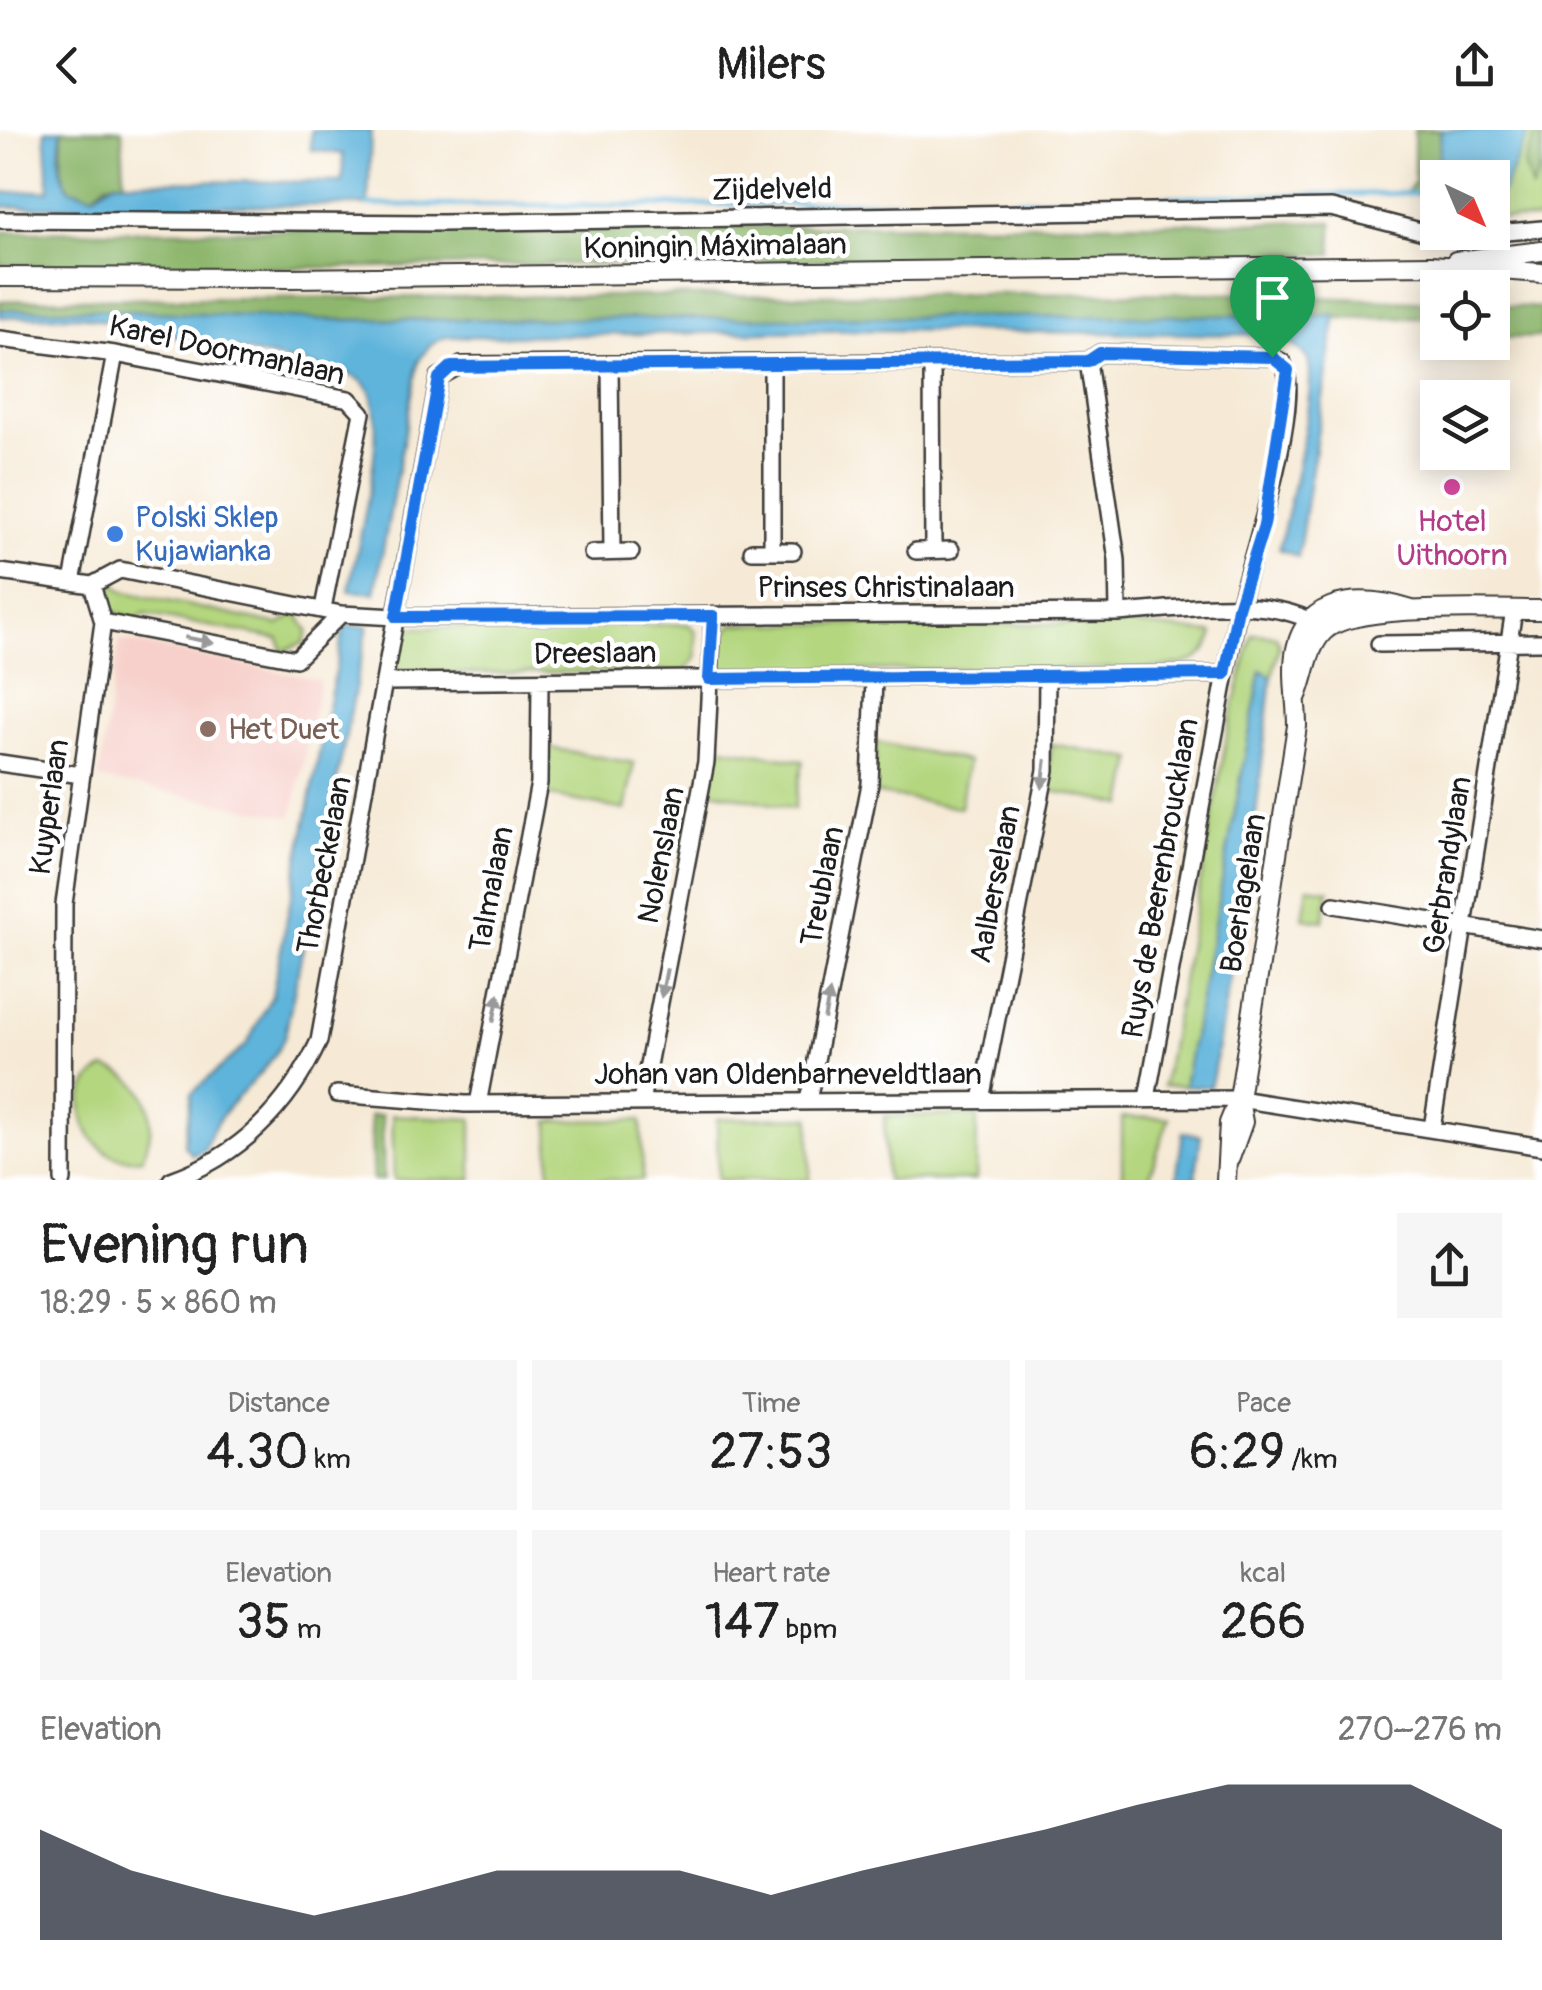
<!DOCTYPE html>
<html lang="en">
<head>
<meta charset="utf-8">
<style>
	:root { --surface:#fff; --page:#f6f6f6; --text:#222; --muted:#767676; --accent:#111827 }
	body { margin:0; font-family:Pangolin,sans-serif; background:var(--page); color:var(--text); height:100vh; display:flex; flex-direction:column; font-size:38px; white-space:nowrap }
	* { box-sizing:border-box; margin:0 }
	p { font-size:32px; color:var(--muted) }
	.icon { flex:none; width:55px; height:55px; fill:none; stroke:currentColor; stroke-width:2; stroke-linecap:round; stroke-linejoin:round }
	.map { position:relative; height:1050px; overflow:hidden }
	.side { display:flex; flex-direction:column; background:var(--surface); flex:1 }
	.side>* { flex:none }
	.needle { width:65px; rotate:136deg }
	.controls { position:absolute; left:1420px; top:30px; display:grid; gap:20px }
	.controls a { display:grid; place-items:center; width:90px; height:90px; border-radius:0px; background:var(--surface); box-shadow:0 5px 25px #0003; font-size:50px }
	.pin { position:absolute; display:grid; place-items:center; width:85px; height:85px; color:#fff; margin:-102px -42px; border-radius:50% 50% 50% 0; rotate:-45deg; box-shadow:0 0 10px #0007 }
	.pin .icon { rotate:45deg }
	.round { display:grid; place-items:center; flex:none; width:105px; height:105px; border-radius:0px; background:var(--page) }
	.headline { display:flex; align-items:center; justify-content:space-between; height:170px; padding:0 40px }
	h1 { font-size:55px; font-weight:600; line-height:75px }
	.stats { display:grid; grid-template-columns:repeat(3,1fr); gap:15px; height:170px; padding:10px 40px }
	.stats div { display:grid; align-content:center; border-radius:0px; background:var(--page); text-align:center }
	.stats b { font-size:50px; font-weight:600 }
	.stats small { font-size:28px; font-weight:400 }
	.stats p { font-size:28px }
	.chart { height:280px; padding:20px 40px }
	.chart p { display:flex; justify-content:space-between }
	.chart svg { width:100%; height:180px; margin-top:10px; fill:var(--accent); opacity:.7 }
	header { display:flex; justify-content:space-between; align-items:center; height:130px; padding:0 40px; background:var(--surface); font-size:45px; font-weight:600 }
	.map>svg:first-child { display:block }
	.built { fill:#f7d0cb }
	.green { fill:#b3d67e; stroke:#68794d; stroke-width:2.5 }
	.forest { fill:#8eb76d; stroke:#556a44; stroke-width:2.5 }
	.water { fill:#5eb4db; stroke:#3d687c; stroke-width:2.5 }
	.lines { fill:none; stroke-linecap:round; stroke-linejoin:round }
	.stream { stroke:#5eb4db; stroke-width:5 }
	.minor-casing { stroke:#3d3b38; stroke-width:20 }
	.tertiary-casing { stroke:#3d3b38; stroke-width:22 }
	.minor { stroke:#fff; stroke-width:15 }
	.tertiary { stroke:#fff; stroke-width:18 }
	.oneway { fill:#999 }
	.route-casing { stroke:#fff; stroke-width:20 }
	.route { stroke:#1a73e8; stroke-width:12 }
	.hotel-dot { fill:#d1479c; stroke:#fff; stroke-width:4 }
	.shop-dot { fill:#3f7fe0; stroke:#fff; stroke-width:4 }
	.education-dot { fill:#8d6e63; stroke:#fff; stroke-width:4 }
	.labels { text-anchor:middle; stroke-width:9; stroke-linejoin:round; paint-order:stroke }
	.street-label { font-size:30px; fill:#1c1c1c; stroke:#fff }
	.shop-label { font-size:30px; fill:#366cbe; stroke:#fff; text-anchor:start }
	.hotel-label { font-size:30px; fill:#b23c85; stroke:#fff }
	.education-label { font-size:30px; fill:#785e54; stroke:#fff; text-anchor:start }
</style>
</head>
<body>
<header><svg class="icon" aria-label="back" viewBox="0 0 24 24"><path d="M15 5l-7 7 7 7"/></svg>Milers<svg class="icon" aria-label="share" viewBox="0 0 24 24"><path d="M12 15V3M7 8l5-5 5 5M5 13v7h14v-7"/></svg></header>
<div class="map">
<svg width="1542" height="1050" viewBox="0 0 1542 1050">
	<rect width="100%" height="100%" fill="#fff"/>
	<filter id="ink" filterUnits="userSpaceOnUse"><feTurbulence type="fractalNoise" baseFrequency=".01" numOctaves="2"/><feDisplacementMap in="SourceGraphic" scale="20" xChannelSelector="R" yChannelSelector="G"/><feConvolveMatrix kernelMatrix="1 2 1 2 8 2 1 2 1" color-interpolation-filters="sRGB"/></filter>
	<filter id="wash" filterUnits="userSpaceOnUse"><feTurbulence type="fractalNoise" baseFrequency=".0048" numOctaves="4" result="noise"/><feDisplacementMap in="SourceGraphic" scale="40" xChannelSelector="R" yChannelSelector="G"/><feGaussianBlur stdDeviation="2.25" result="paint"/><feColorMatrix in="noise" values="0 0 0 0 0 0 0 0 0 0 0 0 0 0 0 0 0 1.4 0 .05"/><feComposite in="paint" operator="in"/></filter>
	<g filter="url(#wash)">
		<rect width="100%" height="100%" fill="#f6ead6"/>
		<path class="built" d="M119,510L320,550L292,687L99,649Z"/>
		<path class="green" d="M1530,0H1542V90L1493,88V72L1504,58Z
			M114,451L121,461L279,495L297,483L308,501L304,513L282,521L279,509L144,484L135,491L109,479L106,468Z
			M689,494L696,502L697,527L685,541L406,544L394,540L404,498Z
			M733,494H1130L1213,503C1208,532 1186,534 1161,538L718,541L720,509Z
			M1252,504L1276,506L1280,515L1272,547L1261,541L1184,956H1163L1228,600Z
			M876,612L968,631L960,678L873,663Z
			M1051,614L1133,629L1124,675L1047,660Z
			M545,617L634,633L625,680L540,664Z
			M716,617L803,631L794,679L712,661Z
			M1308,757L1329,760L1323,791L1303,788Z
			M105,938C151,948 160,990 142,1028C88,1039 58,963 105,938Z
			M392,985L472,989V1050H394Z
			M977,985L976,1050H886L884,986Z
			M810,987V1050H718L717,989Z
			M1122,987L1169,988L1148,1050H1122Z
			M641,990L643,1050H550L549,991Z"/>
		<path class="forest" d="M62,0H122L124,51L107,53L93,65L69,59L61,44Z
			M1414,0H1441L1438,40L1425,63L1405,64L1414,53Z
			M1537,0H1542V36L1532,60L1524,36Z
			M1332,92V124L290,138L0,135V102Z
			M1209,163L1437,172L1438,188L336,190L0,180V171L74,169Z
			M1492,175L1542,178V207L1493,208Z
			M382,985L384,1050H373L370,986Z"/>
		<path class="water" d="M45,0H62C58,22 58,39 69,59L93,65L115,51L342,52L343,24L311,20V0H371L368,75L0,77V63L49,60Z
			M1441,0H1530L1504,58L1493,72L1492,48H1438L1437,68L1425,63L1438,40Z
			M82,179L336,190L1336,185L1298,427L1279,419C1287,384 1318,259 1308,231C1302,217 1282,210 1269,205L882,200L446,207L430,215L418,232L375,463L349,461C356,418 393,288 366,255C359,247 349,245 339,242L82,186L0,187V180Z
			M344,496H368L285,906C264,953 220,970 204,1020L192,1025L184,1015L192,963L247,914L272,865Z
			M1261,540L1272,547L1252,718L1213,945L1210,957L1184,956Z
			M1183,1002L1201,1006L1195,1050H1176Z"/>
		<g class="lines">
			<path class="stream" d="M368,75L623,76L1425,63"/>
		</g>
	</g>
	<g filter="url(#ink)">
		<g class="lines">
			<defs>
				<path id="minor" d="M0,90L442,93L1331,78L1428,103L1459,106L1542,99
					M0,209L115,224L349,269L362,283L323,478
					M1088,231L1117,430L1118,483
					M932,233L933,420
					M610,235L612,422
					M772,236V421
					M752,421H793
					M916,421L951,420
					M592,423L631,422
					M0,442L92,455L120,440L341,484L397,487L1118,483C1175,480 1268,463 1318,495
					M72,452L115,224
					M103,492L296,529L341,484
					M1379,514L1542,512
					M386,552L1225,544
					M0,633L81,645
					M1334,775L1542,809
					M337,964L465,974L1239,969L1542,1017
					M981,970L1046,640L1047,547
					M808,971L870,654L874,549
					M641,972L706,632L713,486
					M478,974L539,653L540,552
					M1432,998L1514,480
					M63,1050L64,774L103,492L92,455
					M171,1050C239,1027 289,976 319,911L439,247L461,235L1088,231L1100,223L1272,227L1282,232C1306,264 1249,436 1238,479L1147,968"/>
				<path id="tertiary" d="M1456,131L1542,121
					M0,147L290,148L1431,135L1542,143
					M1297,566C1306,545 1307,519 1323,502C1351,472 1497,480 1542,480
					M1230,1028L1243,992L1239,970
					M1226,1050L1229,993L1239,969L1297,596C1297,578 1294,560 1294,542C1293,468 1355,462 1412,480"/>
			</defs>
			<use href="#minor" class="minor-casing"/>
			<use href="#tertiary" class="tertiary-casing"/>
			<use href="#minor" class="minor"/>
			<use href="#tertiary" class="tertiary"/>
		</g>
		<defs><path id="oneway-solid" d="M-6-.8H1V-3.2L6.5 0L1 3.2V.8H-6Z" transform="scale(2.5)"/></defs>
		<g class="oneway">
			<use href="#oneway-solid" transform="translate(199 510) rotate(11)"/>
			<use href="#oneway-solid" transform="translate(1044 644) rotate(97)"/>
			<use href="#oneway-solid" transform="translate(664 853) rotate(101)"/>
			<use href="#oneway-solid" transform="translate(827 875) rotate(-79)"/>
			<use href="#oneway-solid" transform="translate(496 878) rotate(-79)"/>
		</g>
	</g>
	<g class="lines" filter="url(#ink)">
		<defs>
			<path id="route" d="M1100,223L1272,227L1288,240L1264,395L1238,478L1225,544L709,549L713,486L396,487L439,248L451,237L1088,231Z"/>
		</defs>
		<use href="#route" class="route-casing"/>
		<use href="#route" class="route"/>
	</g>
	<circle class="hotel-dot" cx="1452" cy="357" r="10"/>
	<circle class="shop-dot" cx="115" cy="404" r="10"/>
	<circle class="education-dot" cx="208" cy="599" r="10"/>
	<g class="labels">
		<g class="street-label">
			<text transform="translate(772 59) rotate(-1)" y="10">Zijdelveld</text>
			<text transform="translate(715 116) rotate(-1)" y="10">Koningin Máximalaan</text>
			<text transform="translate(227 220) rotate(12)" y="10">Karel Doormanlaan</text>
			<text x="886" y="467">Prinses Christinalaan</text>
			<text transform="translate(595 523) rotate(-1)" y="10">Dreeslaan</text>
			<text transform="translate(49 677) rotate(-82)" y="10">Kuyperlaan</text>
			<text transform="translate(661 725) rotate(-79)" y="10">Nolenslaan</text>
			<text transform="translate(324 735) rotate(-79)" y="10">Thorbeckelaan</text>
			<text transform="translate(1447 735) rotate(-81)" y="10">Gerbrandylaan</text>
			<text transform="translate(1160 748) rotate(-80)" y="10">Ruys de Beerenbroucklaan</text>
			<text transform="translate(995 754) rotate(-79)" y="10">Aalberselaan</text>
			<text transform="translate(822 756) rotate(-79)" y="10">Treublaan</text>
			<text transform="translate(491 759) rotate(-79)" y="10">Talmalaan</text>
			<text transform="translate(1243 763) rotate(-81)" y="10">Boerlagelaan</text>
			<text x="788" y="954">Johan van Oldenbarneveldtlaan</text>
		</g>
		<g class="shop-label">
			<text x="135" y="397">Polski Sklep<tspan x="135" dy="34">Kujawianka</tspan></text>
		</g>
		<g class="hotel-label">
			<text x="1452" y="401">Hotel<tspan x="1452" dy="34">Uithoorn</tspan></text>
		</g>
		<g class="education-label">
			<text x="228" y="609">Het Duet</text>
		</g>
	</g>
</svg>
<div class="controls">
<a><svg class="needle" viewBox="-14 -14 28 28"><path d="M0-13l5 13h-10z" fill="#e53935"/><path d="M0 13l5-13h-10z" fill="#767676"/></svg></a>
<a><svg class="icon" aria-label="locate" viewBox="0 0 24 24"><circle cx="12" cy="12" r="6"/><path d="M12 2v4M12 18v4M2 12h4M18 12h4"/></svg></a>
<a><svg class="icon" aria-label="layers" viewBox="0 0 24 24"><path d="M12 4l9 5-9 5-9-5zM3 14l9 5 9-5"/></svg></a>
</div>
<div class="pin" style="left:1272px;top:227px;background:#1e9e55"><svg class="icon" aria-label="arrive" viewBox="0 0 24 24"><path d="M6 21V4h12l-3 4 3 4H6"/></svg></div>
</div>
<section class="side">
<div class="headline"><div><h1>Evening run</h1><p>18:29 · 5 × 860 m</p></div><a class="round"><svg class="icon" aria-label="share" viewBox="0 0 24 24"><path d="M12 15V3M7 8l5-5 5 5M5 13v7h14v-7"/></svg></a></div>
<div class="stats">
<div><p>Distance</p><b>4.30<small> km</small></b></div>
<div><p>Time</p><b>27:53</b></div>
<div><p>Pace</p><b>6:29<small> /km</small></b></div>
</div>
<div class="stats">
<div><p>Elevation</p><b>35<small> m</small></b></div>
<div><p>Heart rate</p><b>147<small> bpm</small></b></div>
<div><p>kcal</p><b>266</b></div>
</div>
<div class="chart"><p><span>Elevation</span>270–276 m</p>
<svg viewBox="0 0 160 44" preserveAspectRatio="none"><path d="M0 44V17L10 27L20 33L30 38L40 33L50 27L60 27L70 27L80 33L90 27L100 22L110 17L120 11L130 6L140 6L150 6L160 17V44z"/></svg>
</div>
</section>
</body>
</html>
